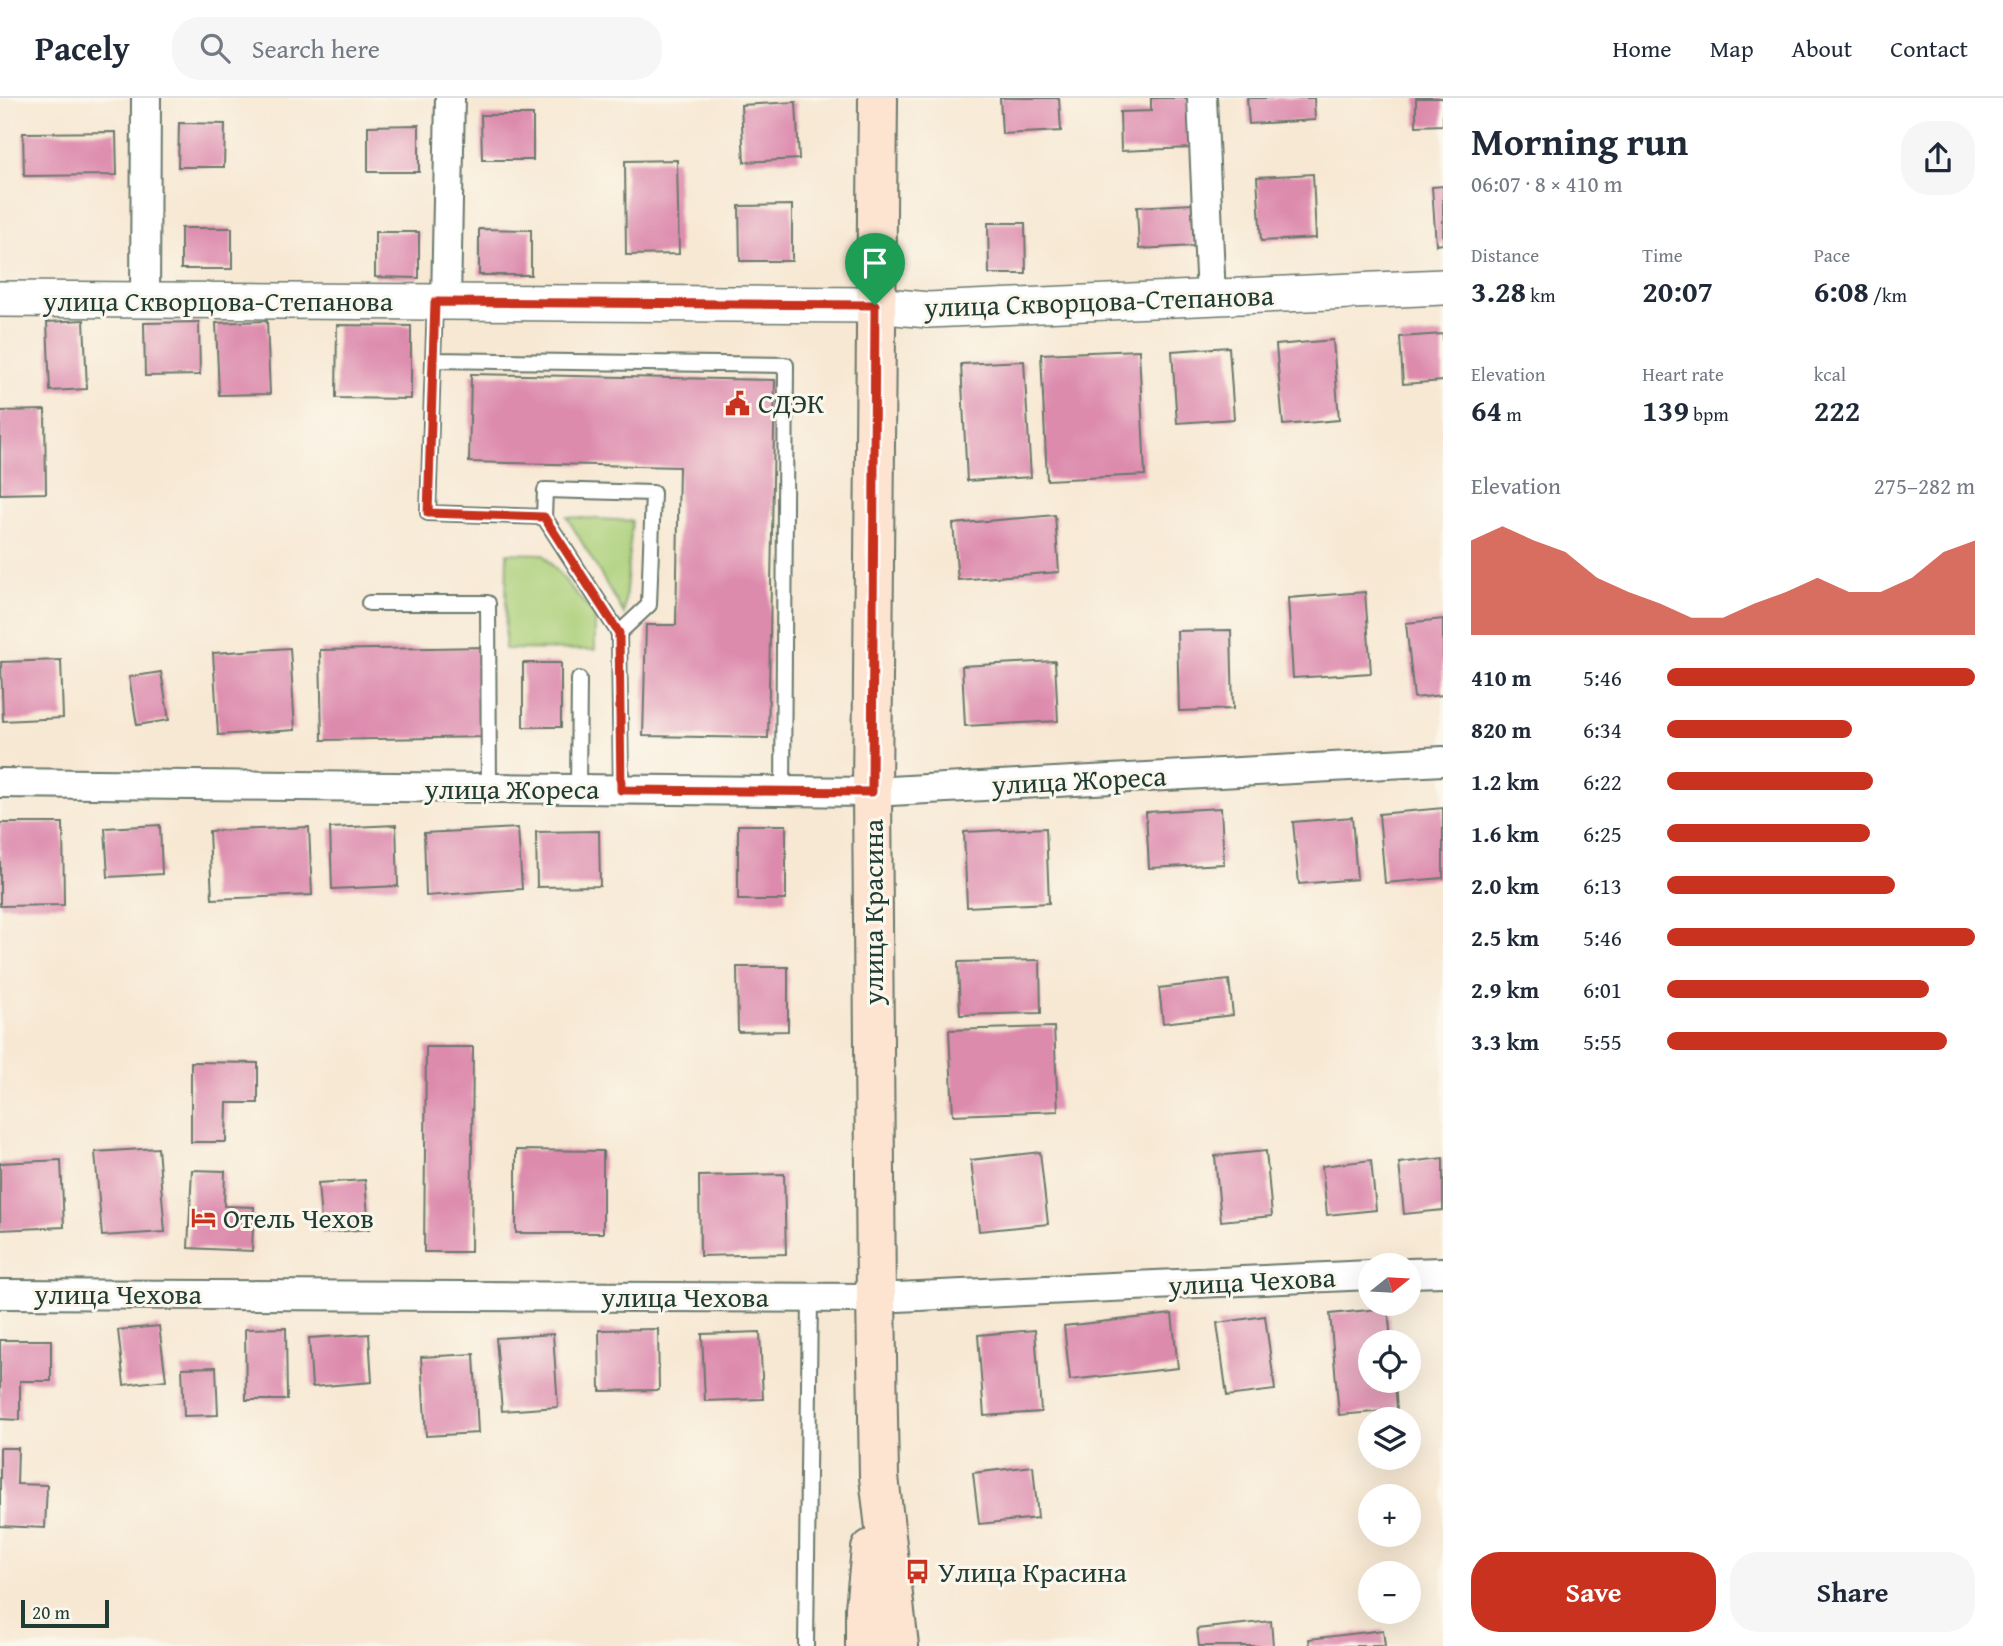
<!DOCTYPE html>
<html lang="en">
<head>
<meta charset="utf-8">
<style>
	:root { --surface:#fff; --page:#f6f6f7; --text:#1f2937; --muted:#747a83; --line:#e0e1e3; --accent:#c8321e }
	body { margin:0; font-family:"Gentium Book Plus",serif; background:var(--page); color:var(--text); height:100vh; display:flex; flex-direction:column; font-size:26px; white-space:nowrap }
	* { box-sizing:border-box; margin:0 }
	p { font-size:23px; color:var(--muted) }
	.icon { flex:none; width:38px; height:38px; fill:none; stroke:currentColor; stroke-width:2; stroke-linecap:round; stroke-linejoin:round }
	.map { position:relative; flex:1; overflow:hidden }
	.panel { display:flex; flex-direction:column; background:var(--surface); width:560px }
	.panel>* { flex:none }
	.needle { width:46px; rotate:72deg }
	.buttons { position:absolute; left:1358px; top:1155px; display:grid; gap:14px }
	.buttons a { display:grid; place-items:center; width:63px; height:63px; border-radius:50%; background:var(--surface); box-shadow:0 7px 28px #0002; font-size:35px }
	.scale { position:absolute; left:21px; bottom:18px; width:88px; box-sizing:border-box; padding-left:7px; border:4px solid #1f3d34; border-top:0; font-size:19px; line-height:24px; white-space:nowrap; color:#1f3d34; -webkit-text-stroke:5px #fbf7ec; paint-order:stroke }
	.pin { position:absolute; display:grid; place-items:center; width:60px; height:60px; color:#fff; margin:-72px -30px; border-radius:50% 50% 50% 0; rotate:-45deg; box-shadow:0 0 7px #0007 }
	.pin .icon { rotate:45deg }
	.round { display:grid; place-items:center; flex:none; width:74px; height:74px; border-radius:28px; background:var(--page) }
	.overview { display:flex; align-items:center; justify-content:space-between; height:119px; padding:0 28px }
	h1 { font-size:38px; font-weight:800; line-height:52px }
	.stats { display:grid; grid-template-columns:repeat(3,1fr); gap:10px; height:119px; padding:7px 28px }
	.stats div { display:grid; align-content:center }
	.stats b { font-size:30px; font-weight:800 }
	.stats small { font-size:19px; font-weight:400 }
	.stats p { font-size:19px }
	.chart { height:196px; padding:14px 28px }
	.chart p { display:flex; justify-content:space-between }
	.chart svg { width:100%; height:126px; margin-top:7px; fill:var(--accent); opacity:.7 }
	.button { display:flex; gap:14px; margin-top:auto; padding:14px 28px }
	.button a { flex:1; height:80px; border-radius:28px; background:var(--accent); color:#fff; font-size:28px; font-weight:800; line-height:80px; text-align:center }
	.button a+a { background:var(--page); color:var(--text) }
	ul { padding:0 28px; list-style:none; font-size:23px }
	li { display:grid; grid-template-columns:112px 84px 1fr; align-items:center; height:52px }
	li i { height:18px; border-radius:9px; background:var(--accent) }
	header { display:flex; align-items:center; gap:42px; box-sizing:border-box; height:98px; padding:0 35px; background:var(--surface); border-bottom:2px solid var(--line) }
	header strong { font-size:33px }
	nav { display:flex; gap:38px; margin-inline-start:auto; font-size:24px }
	.search { width:490px; height:63px; background:var(--page); display:flex; align-items:center; gap:18px; box-sizing:border-box; padding:0 24px; border-radius:28px; color:var(--muted); font-size:26px }
	main { display:flex; flex:1; min-height:0 }
	.map>svg:first-child { display:block }
	.green { fill:#abcf78; stroke:#658656; stroke-width:2 }
	.building { fill:#dd8bad }
	.lines { fill:none; stroke-linecap:round; stroke-linejoin:round }
	.service-casing { stroke:#6b796c; stroke-width:18 }
	.minor-casing { stroke:#6b796c; stroke-width:32 }
	.tertiary-casing { stroke:#6b796c; stroke-width:38 }
	.secondary-casing { stroke:#6b796c; stroke-width:42 }
	.service { stroke:#fff; stroke-width:14 }
	.minor { stroke:#fff; stroke-width:28 }
	.tertiary { stroke:#fff; stroke-width:35 }
	.secondary { stroke:#fde4d1; stroke-width:38 }
	.route-casing { stroke:#fff; stroke-width:14 }
	.route { stroke:#c8321e; stroke-width:9 }
	.labels { text-anchor:middle; stroke-width:6; stroke-linejoin:round; paint-order:stroke }
	.street-label { font-size:28px; fill:#1f3d34; stroke:#fbf7ec }
	.poi-label { font-size:28px; fill:#1f3d34; stroke:#fbf7ec; text-anchor:start }
</style>
</head>
<body>
<header>
<strong>Pacely</strong>
<div class="search"><svg class="icon" aria-label="search" viewBox="0 0 24 24"><circle cx="10" cy="10" r="6"/><path d="M15 15l6 6"/></svg>Search here</div>
<nav><a>Home</a><a>Map</a><a>About</a><a>Contact</a></nav>
</header>
<main>
<div class="map">
<svg width="1443" height="1548" viewBox="0 0 1443 1548">
	<rect width="100%" height="100%" fill="#fbf7ec"/>
	<filter id="ink" filterUnits="userSpaceOnUse"><feTurbulence type="fractalNoise" baseFrequency=".0143" numOctaves="2"/><feDisplacementMap in="SourceGraphic" scale="14" xChannelSelector="R" yChannelSelector="G"/><feConvolveMatrix kernelMatrix="1 2 1 2 8 2 1 2 1" color-interpolation-filters="sRGB"/></filter>
	<filter id="wash" filterUnits="userSpaceOnUse"><feTurbulence type="fractalNoise" baseFrequency=".00686" numOctaves="4" result="noise"/><feDisplacementMap in="SourceGraphic" scale="28" xChannelSelector="R" yChannelSelector="G"/><feGaussianBlur stdDeviation="1.57" result="paint"/><feColorMatrix in="noise" values="0 0 0 0 0 0 0 0 0 0 0 0 0 0 0 0 0 1.4 0 .05"/><feComposite in="paint" operator="in"/></filter>
	<g filter="url(#wash)">
		<rect width="100%" height="100%" fill="#f7e8d3"/>
		<path class="green" d="M567,419L632,423L624,516Z
			M507,455L543,456L595,518V552L505,551Z"/>
		<g id="blocks">
			<path class="building" d="M1000,0H1059L1061,33L1002,36Z
				M1151,0H1188L1190,50L1121,53L1120,14L1151,13Z
				M1247,0H1314L1315,22L1249,26Z
				M1416,0H1443V27L1416,28Z
				M796,4L799,61L744,64L741,7Z
				M481,17H533V62H482Z
				M179,25L225,26L224,69H178Z
				M419,27V74H368V28Z
				M116,34L117,77L24,78L23,35Z
				M677,62L679,156L626,157L625,63Z
				M1313,76L1316,140L1261,143L1257,79Z
				M1443,88V146L1436,147L1432,89Z
				M1192,106L1194,148L1139,151L1137,109Z
				M792,107V163H740L739,108Z
				M988,125H1025L1026,176H989Z
				M181,130H232V171H181Z
				M479,131L531,132V177H479Z
				M375,134H419V180L375,179Z
				M84,222L87,291L50,293L47,224Z
				M267,223L270,296L219,297L216,225Z
				M199,224L200,277L145,278L144,225Z
				M337,227L411,228V301L336,300Z
				M1443,236V283L1403,286L1400,239Z
				M1333,242L1339,322L1283,327L1276,247Z
				M1229,249L1234,321L1177,325L1172,253Z
				M1139,252L1145,377L1047,382L1041,256Z
				M1024,263L1031,379L967,383L961,266Z
				M471,276L775,282L768,640L643,638L646,527H676L679,369L469,364Z
				M45,312L46,395L0,396V313Z
				M1055,417L1059,474L958,482L953,426Z
				M1365,494L1371,575L1293,580L1288,500Z
				M1443,521V597L1414,600L1406,525Z
				M1231,532L1233,611L1179,613L1177,533Z
				M485,549L486,639L322,642L320,552Z
				M290,550L295,632L218,637L213,555Z
				M61,562L63,620L3,623L1,564Z
				M1055,563L1058,623L965,628L962,568Z
				M523,565H561V629H523Z
				M161,574L169,622L137,627L129,579Z
				M1221,710L1224,766L1149,770L1146,714Z
				M1443,710V780L1385,785L1379,716Z
				M1352,719L1357,781L1299,786L1293,724Z
				M0,725H63L64,807L0,808Z
				M160,727L162,776L108,779L105,730Z
				M396,727L398,788L332,791L330,730Z
				M738,727H786V802H738Z
				M309,729L312,797L212,801L209,733Z
				M518,730L522,791L426,798L424,735Z
				M1046,730L1049,805L967,809L964,734Z
				M599,733L600,788L537,789L536,734Z
				M1040,862L1041,915L960,917L958,864Z
				M737,869H788V933L738,934Z
				M1229,882L1233,917L1163,925L1159,890Z
				M1054,929L1058,1013L953,1017L949,932Z
				M426,949H473L471,1154H424Z
				M191,964L258,965V1005H227L226,1044H191Z
				M158,1050L165,1134L102,1138L95,1054Z
				M516,1052L603,1053V1135H516Z
				M1266,1053L1272,1118L1221,1123L1215,1058Z
				M1040,1054L1048,1126L979,1133L971,1062Z
				M1443,1060V1112L1404,1116L1399,1065Z
				M61,1062L64,1129L0,1132V1065Z
				M1371,1062L1376,1112L1327,1117L1322,1068Z
				M192,1072L225,1073L224,1108L254,1109L252,1153L188,1150Z
				M784,1076L786,1156L700,1158L699,1078Z
				M365,1082L369,1131L322,1135L318,1085Z
				M1388,1210L1391,1244H1370V1283H1395L1397,1312L1339,1317L1330,1216Z
				M1172,1216L1178,1270L1070,1282L1064,1228Z
				M1265,1218L1275,1292L1227,1298L1217,1225Z
				M159,1228L166,1282L124,1287L118,1232Z
				M286,1230L287,1302H246L245,1231Z
				M658,1231L659,1292L600,1293L599,1232Z
				M1035,1232L1041,1314L984,1318L978,1237Z
				M760,1234L763,1301L705,1303L702,1236Z
				M369,1236L372,1284L312,1289L309,1240Z
				M553,1236L558,1309L502,1313L496,1240Z
				M0,1242H51V1283H20V1322L0,1321Z
				M474,1256L478,1335L426,1338L421,1259Z
				M216,1269L218,1317L184,1318L182,1270Z
				M0,1350H18L17,1386L47,1387L45,1430L0,1428Z
				M1033,1368L1038,1420L979,1426L973,1375Z
				M1271,1523L1273,1548H1199L1197,1531Z
				M1383,1532L1385,1548H1310L1309,1541Z"/>
		</g>
	</g>
	<g filter="url(#ink)">
		<use href="#blocks" fill-opacity="0" stroke="#6b796c" stroke-width="2"/>
		<g class="lines">
			<defs>
				<path id="service" d="M435,204L428,415L544,419L545,392L653,395L649,507L619,535L621,692
					M433,262L786,267L783,693
					M544,419L619,535
					M369,505H488L489,692
					M578,692L579,581
					M806,1548L810,1200"/>
				<path id="minor" d="M1202,0L1211,199
					M145,202L146,0
					M446,204L450,0
					M0,685L872,694L1443,663
					M1409,1175L1443,1174
					M0,1196L876,1200L1370,1177"/>
				<path id="tertiary" d="M0,201L875,207L928,212L1443,189"/>
				<path id="secondary" d="M878,0L872,694L876,1200L879,1379L899,1548
					M865,1548V1510L871,1451"/>
			</defs>
			<use href="#service" class="service-casing"/>
			<use href="#minor" class="minor-casing"/>
			<use href="#tertiary" class="tertiary-casing"/>
			<use href="#secondary" class="secondary-casing"/>
			<use href="#service" class="service"/>
			<use href="#minor" class="minor"/>
			<use href="#tertiary" class="tertiary"/>
			<use href="#secondary" class="secondary"/>
		</g>
	</g>
	<g class="lines" filter="url(#ink)">
		<defs>
			<path id="route" d="M435,204L875,207L872,694L621,692L619,535L544,419L428,415Z"/>
		</defs>
		<use href="#route" class="route-casing"/>
		<use href="#route" class="route"/>
	</g>
	<defs>
		<symbol id="civic-bare" viewBox="-9 -9 18 18"><path d="M-.6-6.5H3V-4.5H.6V-3L4-1V1h2V6H-6V1h2V-1L-.6-3ZM-1.2 2.5V6h2.4V2.5Z" fill="#c8321e" stroke="#fbf7ec" stroke-width="2.5" paint-order="stroke"/></symbol>
		<symbol id="hotel-bare" viewBox="-9 -9 18 18"><path d="M-6-4.5h1.5V1H6V5H4.5V3h-9V5H-6ZM-4 0a1.8 1.8 0 1 1 3.6 0ZM.5 0V-2.5h3Q6-2.5 6 0Z" fill="#c8321e" stroke="#fbf7ec" stroke-width="2.5" paint-order="stroke"/></symbol>
		<symbol id="bus-bare" viewBox="-9 -9 18 18"><path d="M-5-6H5V4H4V6H2V4H-2V6H-4V4H-5ZM-3.5-4V0h7V-4ZM-3.5 1.2v1.5H-2V1.2ZM2 1.2v1.5H3.5V1.2Z" fill="#c8321e" stroke="#fbf7ec" stroke-width="2.5" paint-order="stroke"/></symbol>
	</defs>
	<g fill-rule="evenodd">
		<use href="#civic-bare" x="720" y="288" width="35" height="35"/>
		<use href="#hotel-bare" x="186" y="1102" width="35" height="35"/>
		<use href="#bus-bare" x="900" y="1456" width="35" height="35"/>
	</g>
	<g class="labels">
		<g class="street-label">
			<text x="218" y="213">улица Скворцова-Степанова</text>
			<text transform="translate(1099 203) rotate(-2)" y="10">улица Скворцова-Степанова</text>
			<text transform="translate(1079 682) rotate(-3)" y="10">улица Жореса</text>
			<text x="512" y="701">улица Жореса</text>
			<text transform="translate(873 814) rotate(-90)" y="10">улица Красина</text>
			<text transform="translate(1252 1183) rotate(-3)" y="10">улица Чехова</text>
			<text x="118" y="1206">улица Чехова</text>
			<text x="685" y="1209">улица Чехова</text>
		</g>
		<g class="poi-label">
			<text x="758" y="315">СДЭК</text>
			<text x="223" y="1130">Отель Чехов</text>
			<text x="938" y="1484">Улица Красина</text>
		</g>
	</g>
</svg>
<div class="buttons">
<a><svg class="needle" viewBox="-14 -14 28 28"><path d="M0-13l5 13h-10z" fill="#e53935"/><path d="M0 13l5-13h-10z" fill="#747a83"/></svg></a>
<a><svg class="icon" aria-label="locate" viewBox="0 0 24 24"><circle cx="12" cy="12" r="6"/><path d="M12 2v4M12 18v4M2 12h4M18 12h4"/></svg></a>
<a><svg class="icon" aria-label="layers" viewBox="0 0 24 24"><path d="M12 4l9 5-9 5-9-5zM3 14l9 5 9-5"/></svg></a>
<a>+</a>
<a>−</a>
</div>
<div class="scale">20 m</div>
<div class="pin" style="left:875px;top:207px;background:#1e9e55"><svg class="icon" aria-label="arrive" viewBox="0 0 24 24"><path d="M6 21V4h12l-3 4 3 4H6"/></svg></div>
</div>
<section class="panel">
<div class="overview"><div><h1>Morning run</h1><p>06:07 · 8 × 410 m</p></div><a class="round"><svg class="icon" aria-label="share" viewBox="0 0 24 24"><path d="M12 15V3M7 8l5-5 5 5M5 13v7h14v-7"/></svg></a></div>
<div class="stats">
<div><p>Distance</p><b>3.28<small> km</small></b></div>
<div><p>Time</p><b>20:07</b></div>
<div><p>Pace</p><b>6:08<small> /km</small></b></div>
</div>
<div class="stats">
<div><p>Elevation</p><b>64<small> m</small></b></div>
<div><p>Heart rate</p><b>139<small> bpm</small></b></div>
<div><p>kcal</p><b>222</b></div>
</div>
<div class="chart"><p><span>Elevation</span>275–282 m</p>
<svg viewBox="0 0 160 44" preserveAspectRatio="none"><path d="M0 44V11L10 6L20 11L30 15L40 24L50 29L60 33L70 38L80 38L90 33L100 29L110 24L120 29L130 29L140 24L150 15L160 11V44z"/></svg>
</div>
<ul>
<li><b>410 m</b>5:46<i style="width:100%"></i></li>
<li><b>820 m</b>6:34<i style="width:60%"></i></li>
<li><b>1.2 km</b>6:22<i style="width:67%"></i></li>
<li><b>1.6 km</b>6:25<i style="width:66%"></i></li>
<li><b>2.0 km</b>6:13<i style="width:74%"></i></li>
<li><b>2.5 km</b>5:46<i style="width:100%"></i></li>
<li><b>2.9 km</b>6:01<i style="width:85%"></i></li>
<li><b>3.3 km</b>5:55<i style="width:91%"></i></li>
</ul>
<div class="button"><a>Save</a><a>Share</a></div>
</section>
</main>
</body>
</html>
